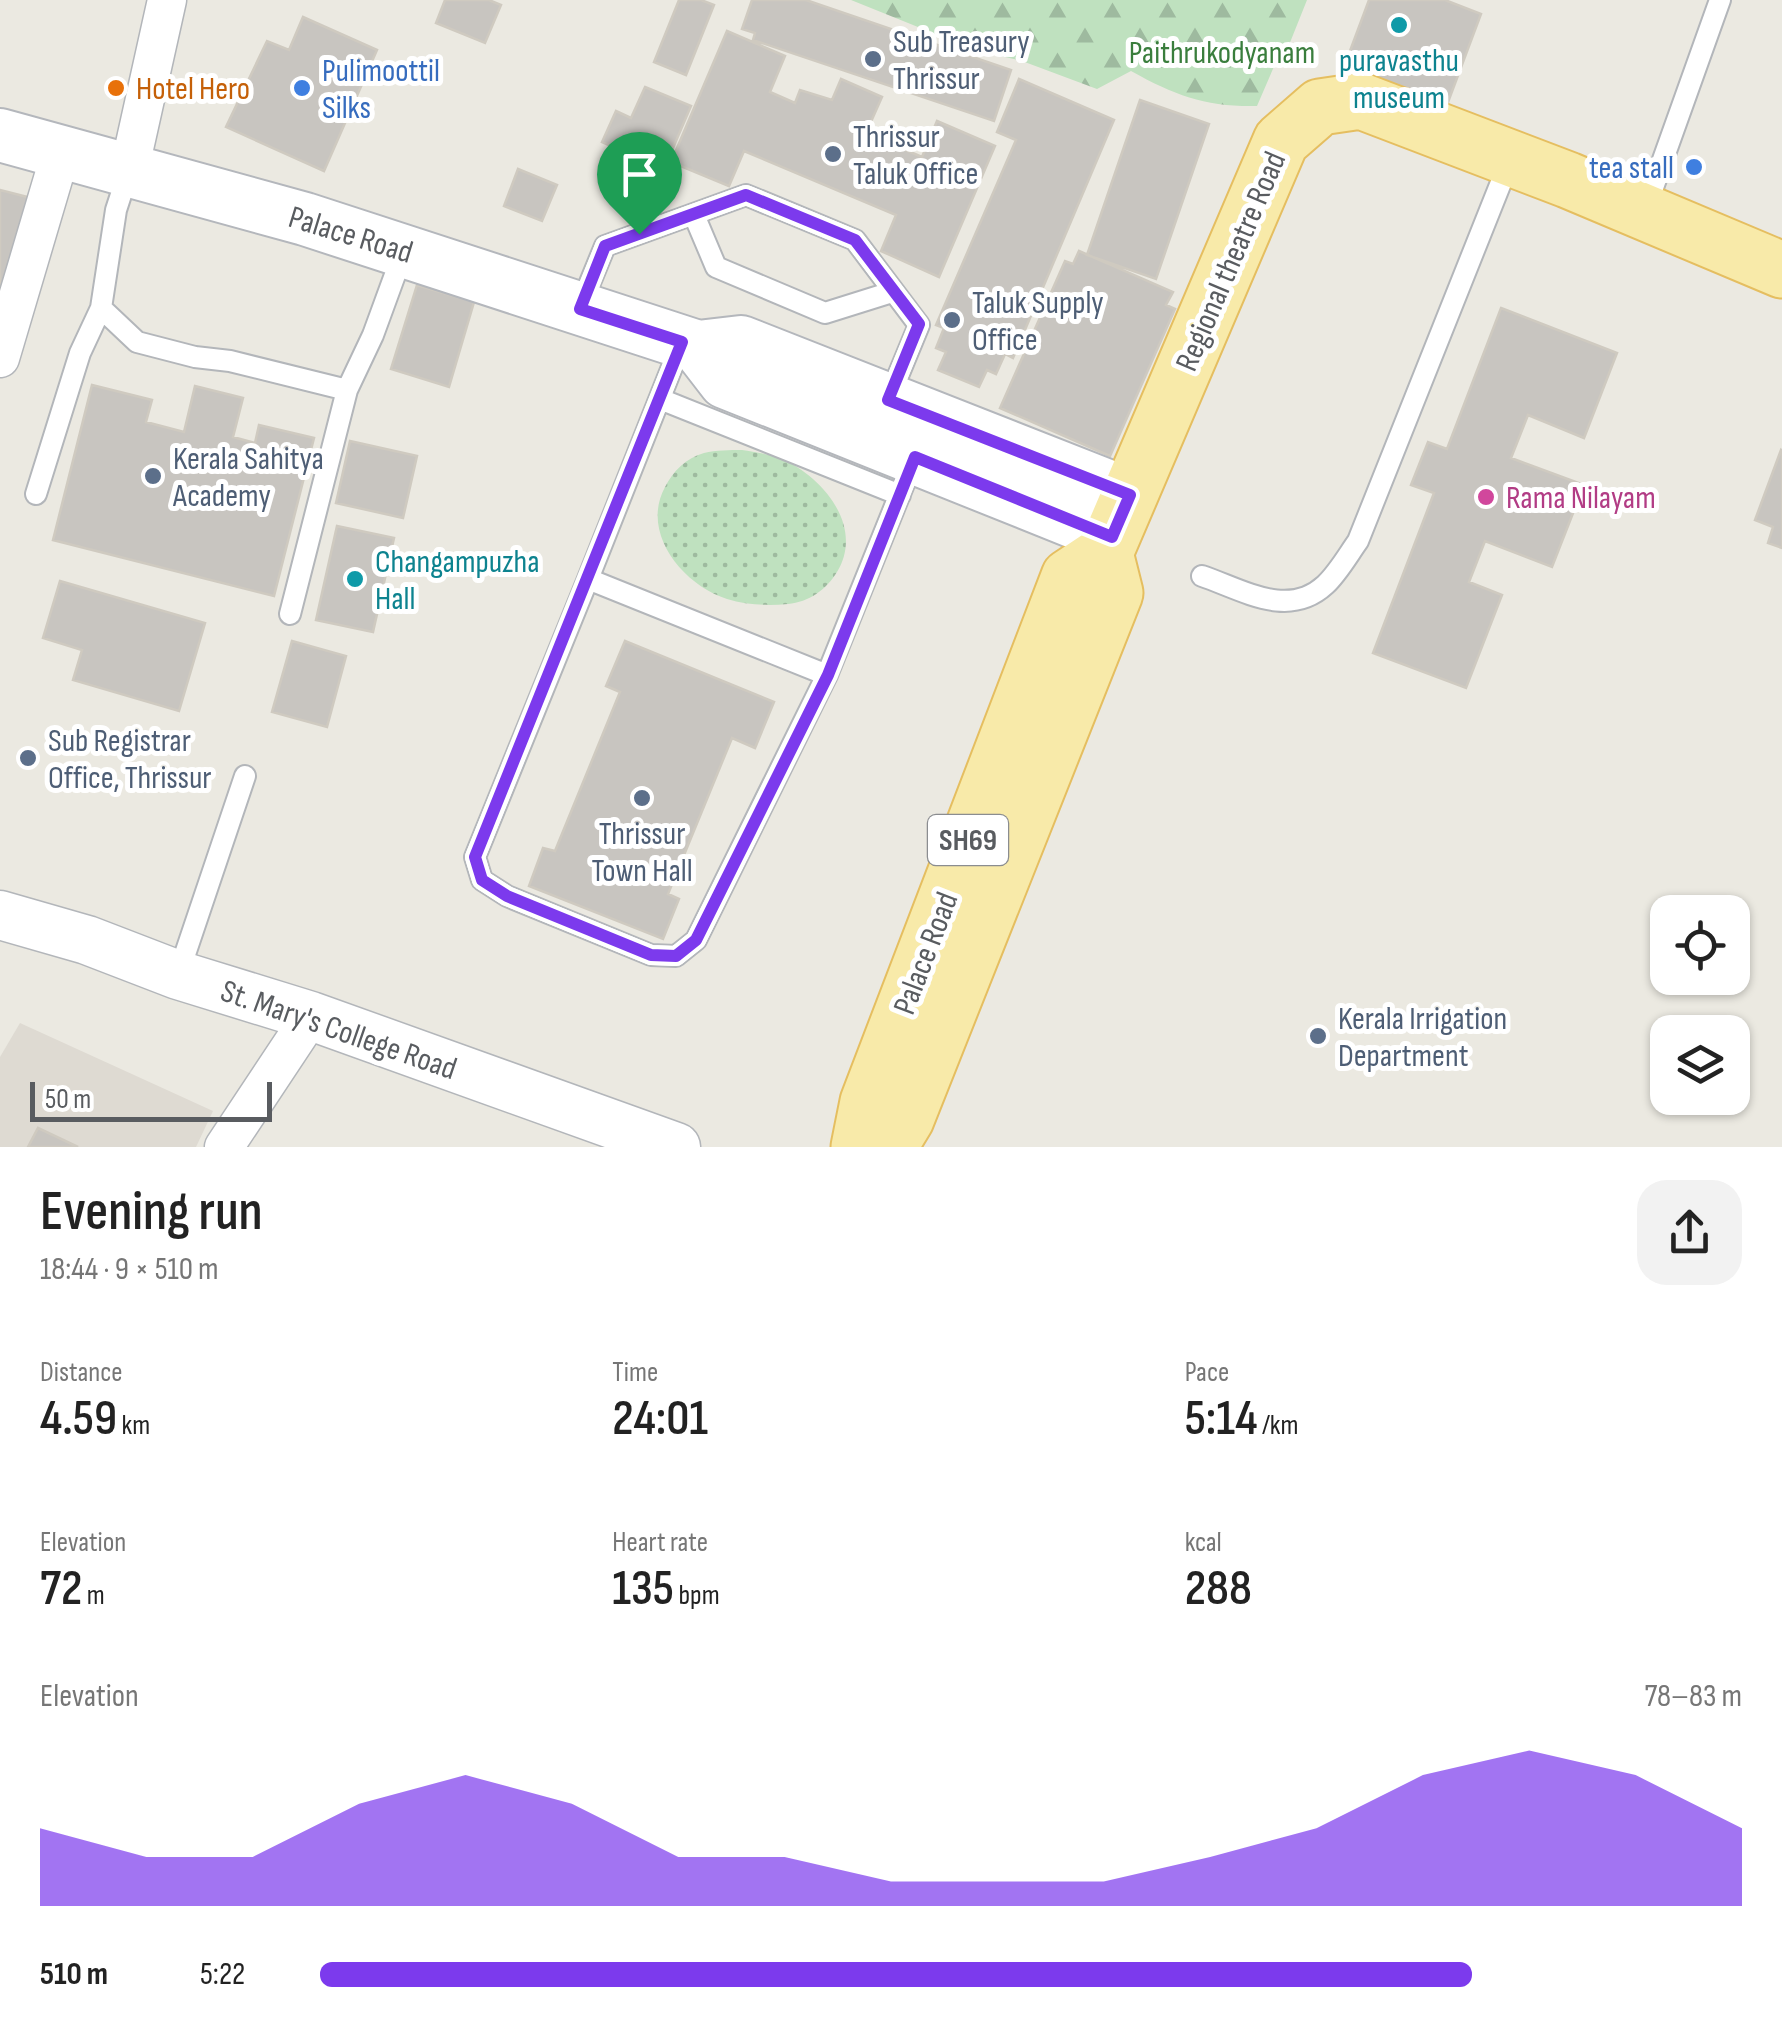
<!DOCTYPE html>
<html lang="en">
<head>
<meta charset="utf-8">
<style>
	:root { --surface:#fff; --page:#f2f2f2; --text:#222; --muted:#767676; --accent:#7c3aed }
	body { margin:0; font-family:"Sofia Sans Condensed",sans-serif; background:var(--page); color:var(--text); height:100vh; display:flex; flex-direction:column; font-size:38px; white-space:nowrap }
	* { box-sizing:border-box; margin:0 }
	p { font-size:32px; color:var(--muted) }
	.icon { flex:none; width:55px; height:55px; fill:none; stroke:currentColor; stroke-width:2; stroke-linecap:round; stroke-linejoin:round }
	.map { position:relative; height:1147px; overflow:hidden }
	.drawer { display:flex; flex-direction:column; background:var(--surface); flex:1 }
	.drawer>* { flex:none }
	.fabs { position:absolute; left:1650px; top:895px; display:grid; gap:20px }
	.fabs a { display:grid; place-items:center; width:100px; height:100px; border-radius:20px; background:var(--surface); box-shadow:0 2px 8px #0004; font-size:50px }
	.scale { position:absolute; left:30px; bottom:25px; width:242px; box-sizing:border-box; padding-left:10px; border:5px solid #595c60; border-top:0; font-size:28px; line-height:35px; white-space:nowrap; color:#595c60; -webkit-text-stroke:8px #fff; paint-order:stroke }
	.pin { position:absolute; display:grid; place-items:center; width:85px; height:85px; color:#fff; margin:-102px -42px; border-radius:50% 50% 50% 0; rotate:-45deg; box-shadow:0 0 10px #0007 }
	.pin .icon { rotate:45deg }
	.round { display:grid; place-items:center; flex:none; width:105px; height:105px; border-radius:30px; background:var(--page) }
	.head { display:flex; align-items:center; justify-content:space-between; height:170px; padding:0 40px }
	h1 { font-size:55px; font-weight:600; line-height:75px }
	.stats { display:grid; grid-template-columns:repeat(3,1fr); gap:15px; height:170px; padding:10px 40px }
	.stats div { display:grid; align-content:center }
	.stats b { font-size:50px; font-weight:600 }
	.stats small { font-size:28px; font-weight:400 }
	.stats p { font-size:28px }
	.chart { height:280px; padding:20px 40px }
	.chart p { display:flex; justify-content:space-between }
	.chart svg { width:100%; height:180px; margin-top:10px; fill:var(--accent); opacity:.7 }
	ul { padding:0 40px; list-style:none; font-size:32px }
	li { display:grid; grid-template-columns:160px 120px 1fr; align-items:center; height:75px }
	li i { height:25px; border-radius:12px; background:var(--accent) }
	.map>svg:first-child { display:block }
	.education { fill:#dedad2 }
	.forest { fill:url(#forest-firs) }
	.garden { fill:url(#garden-dots) }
	.building { fill:#c8c5c0; stroke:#cfcac0; stroke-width:2.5 }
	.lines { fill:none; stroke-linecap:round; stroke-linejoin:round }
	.service-casing { stroke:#b3b6ba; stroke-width:24 }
	.minor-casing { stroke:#b3b6ba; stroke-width:41 }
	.tertiary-casing { stroke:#b3b6ba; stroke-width:51 }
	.secondary-casing { stroke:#b4b7bc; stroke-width:56 }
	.primary-casing { stroke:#e5be60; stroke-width:59 }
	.service { stroke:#fff; stroke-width:20 }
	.minor { stroke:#fff; stroke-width:38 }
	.tertiary { stroke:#fff; stroke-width:48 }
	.secondary { stroke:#fff; stroke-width:52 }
	.primary { stroke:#f8eaa9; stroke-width:55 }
	.route-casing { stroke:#fff; stroke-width:20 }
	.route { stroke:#7c3aed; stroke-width:12 }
	.culture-dot { fill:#0f9aa8; stroke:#fff; stroke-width:4 }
	.service-dot { fill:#5c6f8a; stroke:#fff; stroke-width:4 }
	.food-dot { fill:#e8710a; stroke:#fff; stroke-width:4 }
	.shop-dot { fill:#3f7fe0; stroke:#fff; stroke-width:4 }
	.hotel-dot { fill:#d1479c; stroke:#fff; stroke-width:4 }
	.labels { text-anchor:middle; stroke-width:10; stroke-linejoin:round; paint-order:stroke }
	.shield { fill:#fff; stroke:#8b8d90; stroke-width:2.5 }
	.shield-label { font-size:30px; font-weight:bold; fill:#595c60 }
	.service-label { font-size:32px; fill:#4e5e75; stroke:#fff; text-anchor:start }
	.park-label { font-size:32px; fill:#3a7e3d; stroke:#fff }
	.culture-label { font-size:32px; fill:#0d838f; stroke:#fff }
	.shop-label { font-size:32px; fill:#366cbe; stroke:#fff; text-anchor:start }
	.food-label { font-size:32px; fill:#c56008; stroke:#fff; text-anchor:start }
	.street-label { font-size:32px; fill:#595c60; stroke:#fff }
	.hotel-label { font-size:32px; fill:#b23c85; stroke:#fff; text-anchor:start }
</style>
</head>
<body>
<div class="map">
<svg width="1782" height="1147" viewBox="0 0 1782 1147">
	<defs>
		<pattern id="forest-firs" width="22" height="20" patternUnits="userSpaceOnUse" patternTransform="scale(2.5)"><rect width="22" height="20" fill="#bfe1bf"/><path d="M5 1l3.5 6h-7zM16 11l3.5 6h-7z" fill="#9eba9f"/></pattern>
		<pattern id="garden-dots" width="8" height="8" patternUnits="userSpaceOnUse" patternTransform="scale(2.5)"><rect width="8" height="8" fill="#bfe1bf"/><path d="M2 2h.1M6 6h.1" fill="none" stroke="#9eba9f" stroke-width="1.8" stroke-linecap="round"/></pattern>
	</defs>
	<rect width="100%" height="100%" fill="#ebe9e1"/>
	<path class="education" d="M20,1023L213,1111L196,1147H0V1057Z"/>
	<path class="forest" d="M851,0H1307L1287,50L1282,48L1257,106C1206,107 1176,96 1131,71L1097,89L1022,61L975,50Z"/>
	<path class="garden" d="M742,450C754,452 768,454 780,458C822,476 865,526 837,572C826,590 809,602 788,604C767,606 747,605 727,599C683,585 640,533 665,487C673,471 686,458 704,453C716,450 730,450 742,450Z"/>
	<path class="building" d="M445,0H489L501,5L485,43L436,23Z
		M679,0H701L714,5L686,75L654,62Z
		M752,0H806L1011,70L994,121L753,40L755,33L742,29Z
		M1369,0H1445L1481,14L1447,105L1344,67Z
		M303,17L377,50L324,171L226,127L267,41L289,50Z
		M727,31L785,56L770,92L795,103L800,90L832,100L841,79L882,97L866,133L922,157L937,121L995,146L939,277L881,251L896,215L744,151L729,186L671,162Z
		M1019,79L1114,120L1013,358L1005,354L996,374L987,370L979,387L938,370L946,352L936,348L944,328L936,325L1016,140L997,132Z
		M645,87L691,106L664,169L649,162L635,194L604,180L618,149L602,142L616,111L631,118Z
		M1140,100L1209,124L1156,279L1087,255Z
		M518,169L557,185L542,221L504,206Z
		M0,190L35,199L0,310Z
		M1079,251L1173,292L1166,305L1175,309L1110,456L1000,408L1065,261L1073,264Z
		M417,285L474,302L449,387L391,369Z
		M1501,308L1617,353L1584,438L1528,415L1511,458L1584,485L1552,567L1485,541L1469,582L1502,595L1466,688L1373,653L1434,493L1411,485L1428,442L1447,449Z
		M92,385L152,400L146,422L184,432L195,386L243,398L233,437L255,443L259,425L314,438L274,596L53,540Z
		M350,441L417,456L403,518L336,503Z
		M1781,450L1782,451V548L1768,543L1773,527L1755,520Z
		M337,526L394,538L373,632L316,620Z
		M60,581L205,623L179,711L73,680L82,650L43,638Z
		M292,641L346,656L327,727L272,712Z
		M625,641L774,702L755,748L732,738L668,894L679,899L663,939L529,886L543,848L555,851L620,692L606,686Z
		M38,1128L78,1147H28Z"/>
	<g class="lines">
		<defs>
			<path id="service" d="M128,173L116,210L101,308L137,342L195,357L230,361L347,390L290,614
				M1645,210L1720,0
				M694,215L716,267L825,313L892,292
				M580,307L605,246L746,195L855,240L919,325L888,400
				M682,342L588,579L827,675L914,459
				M347,390L373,335L403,253
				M660,399L900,495
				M36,494L80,353L101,308
				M1202,576C1243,590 1288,619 1325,585C1338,573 1348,555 1358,541L1510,160
				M588,579L475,857L482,880L507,896L651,955L676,956L696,940L827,675
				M178,975L245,776"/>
			<path id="minor" d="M129,171L167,0
				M0,358L61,152
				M224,1147L311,1016"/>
			<path id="tertiary" d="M0,915L87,940L178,975L311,1016L676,1147"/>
			<path id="secondary" d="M0,135L305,219L698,347L741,342L1130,495
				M698,347L725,382L1112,537"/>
			<path id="primary" d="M1105,553L1281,141L1320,107L1361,101L1568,180L1782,270
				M859,1147L868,1102L1069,577L1105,553
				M889,1147L906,1119L1115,593L1105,553"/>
		</defs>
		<use href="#service" class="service-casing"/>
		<use href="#minor" class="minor-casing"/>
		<use href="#tertiary" class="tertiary-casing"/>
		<use href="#secondary" class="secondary-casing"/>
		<use href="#primary" class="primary-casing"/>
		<use href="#service" class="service"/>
		<use href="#minor" class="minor"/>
		<use href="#tertiary" class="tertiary"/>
		<use href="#secondary" class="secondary"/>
		<use href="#primary" class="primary"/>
	</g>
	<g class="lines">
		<defs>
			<path id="route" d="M746,195L855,240L919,324L888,400L1130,495L1112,537L915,457L828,675L696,940L676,956L651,955L507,896L482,880L475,857L682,342L580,309L605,246Z"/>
		</defs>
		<use href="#route" class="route-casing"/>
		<use href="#route" class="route"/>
	</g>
	<g class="culture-dot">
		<circle cx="1399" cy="25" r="10"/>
		<circle cx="355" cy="579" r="10"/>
	</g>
	<g class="service-dot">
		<circle cx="873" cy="59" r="10"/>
		<circle cx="833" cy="154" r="10"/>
		<circle cx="952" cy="320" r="10"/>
		<circle cx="153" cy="476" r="10"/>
		<circle cx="28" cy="758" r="10"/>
		<circle cx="642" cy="798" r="10"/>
		<circle cx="1318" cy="1036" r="10"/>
	</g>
	<circle class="food-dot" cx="116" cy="88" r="10"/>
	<g class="shop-dot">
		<circle cx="302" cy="88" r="10"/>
		<circle cx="1694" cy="167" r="10"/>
	</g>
	<circle class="hotel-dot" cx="1486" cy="497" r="10"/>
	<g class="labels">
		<rect class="shield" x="928" y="815" width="80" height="50" rx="8"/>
		<g class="shield-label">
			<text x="968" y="850">SH69</text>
		</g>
		<g class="service-label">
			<text x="893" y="52">Sub Treasury<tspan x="893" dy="37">Thrissur</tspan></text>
			<text x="853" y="147">Thrissur<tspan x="853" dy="37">Taluk Office</tspan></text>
			<text x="972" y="313">Taluk Supply<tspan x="972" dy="37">Office</tspan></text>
			<text x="173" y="469">Kerala Sahitya<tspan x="173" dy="37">Academy</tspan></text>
			<text x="48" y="751">Sub Registrar<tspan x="48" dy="37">Office, Thrissur</tspan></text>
			<text x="642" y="844" text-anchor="middle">Thrissur<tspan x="642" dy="37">Town Hall</tspan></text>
			<text x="1338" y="1029">Kerala Irrigation<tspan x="1338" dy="37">Department</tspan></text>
		</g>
		<g class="park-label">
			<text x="1222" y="63">Paithrukodyanam</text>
		</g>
		<g class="culture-label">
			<text x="1399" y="71">puravasthu<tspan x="1399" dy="37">museum</tspan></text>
			<text x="375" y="572" text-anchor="start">Changampuzha<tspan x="375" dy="37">Hall</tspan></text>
		</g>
		<g class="shop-label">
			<text x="322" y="81">Pulimoottil<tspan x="322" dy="37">Silks</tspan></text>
			<text x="1674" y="178" text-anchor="end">tea stall</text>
		</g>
		<g class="food-label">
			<text x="136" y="99">Hotel Hero</text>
		</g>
		<g class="street-label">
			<text transform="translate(351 234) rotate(17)" y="11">Palace Road</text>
			<text transform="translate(1230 261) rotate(-67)" y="11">Regional theatre Road</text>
			<text transform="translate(925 953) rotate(-69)" y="11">Palace Road</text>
			<text transform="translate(339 1029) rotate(19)" y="11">St. Mary's College Road</text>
		</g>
		<g class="hotel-label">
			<text x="1506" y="508">Rama Nilayam</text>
		</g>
	</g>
</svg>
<div class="fabs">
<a><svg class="icon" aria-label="locate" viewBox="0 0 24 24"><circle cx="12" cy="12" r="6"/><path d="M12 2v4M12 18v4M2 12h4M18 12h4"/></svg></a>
<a><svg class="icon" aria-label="layers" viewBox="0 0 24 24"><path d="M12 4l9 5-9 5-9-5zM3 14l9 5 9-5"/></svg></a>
</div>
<div class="scale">50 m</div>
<div class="pin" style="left:639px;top:234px;background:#1e9e55"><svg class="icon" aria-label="arrive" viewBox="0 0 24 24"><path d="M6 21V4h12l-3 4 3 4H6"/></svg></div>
</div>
<section class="drawer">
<div class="head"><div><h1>Evening run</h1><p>18:44 · 9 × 510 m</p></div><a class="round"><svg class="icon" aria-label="share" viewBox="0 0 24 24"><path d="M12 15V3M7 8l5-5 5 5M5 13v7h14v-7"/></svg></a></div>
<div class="stats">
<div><p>Distance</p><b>4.59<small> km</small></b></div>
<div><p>Time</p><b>24:01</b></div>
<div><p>Pace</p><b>5:14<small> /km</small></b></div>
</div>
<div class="stats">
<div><p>Elevation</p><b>72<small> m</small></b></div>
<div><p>Heart rate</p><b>135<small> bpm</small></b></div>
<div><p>kcal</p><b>288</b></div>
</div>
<div class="chart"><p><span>Elevation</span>78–83 m</p>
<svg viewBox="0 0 160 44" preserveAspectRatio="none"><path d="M0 44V25L10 32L20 32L30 19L40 12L50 19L60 32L70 32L80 38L90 38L100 38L110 32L120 25L130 12L140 6L150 12L160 25V44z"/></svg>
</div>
<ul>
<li><b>510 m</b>5:22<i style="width:81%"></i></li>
</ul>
</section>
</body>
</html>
